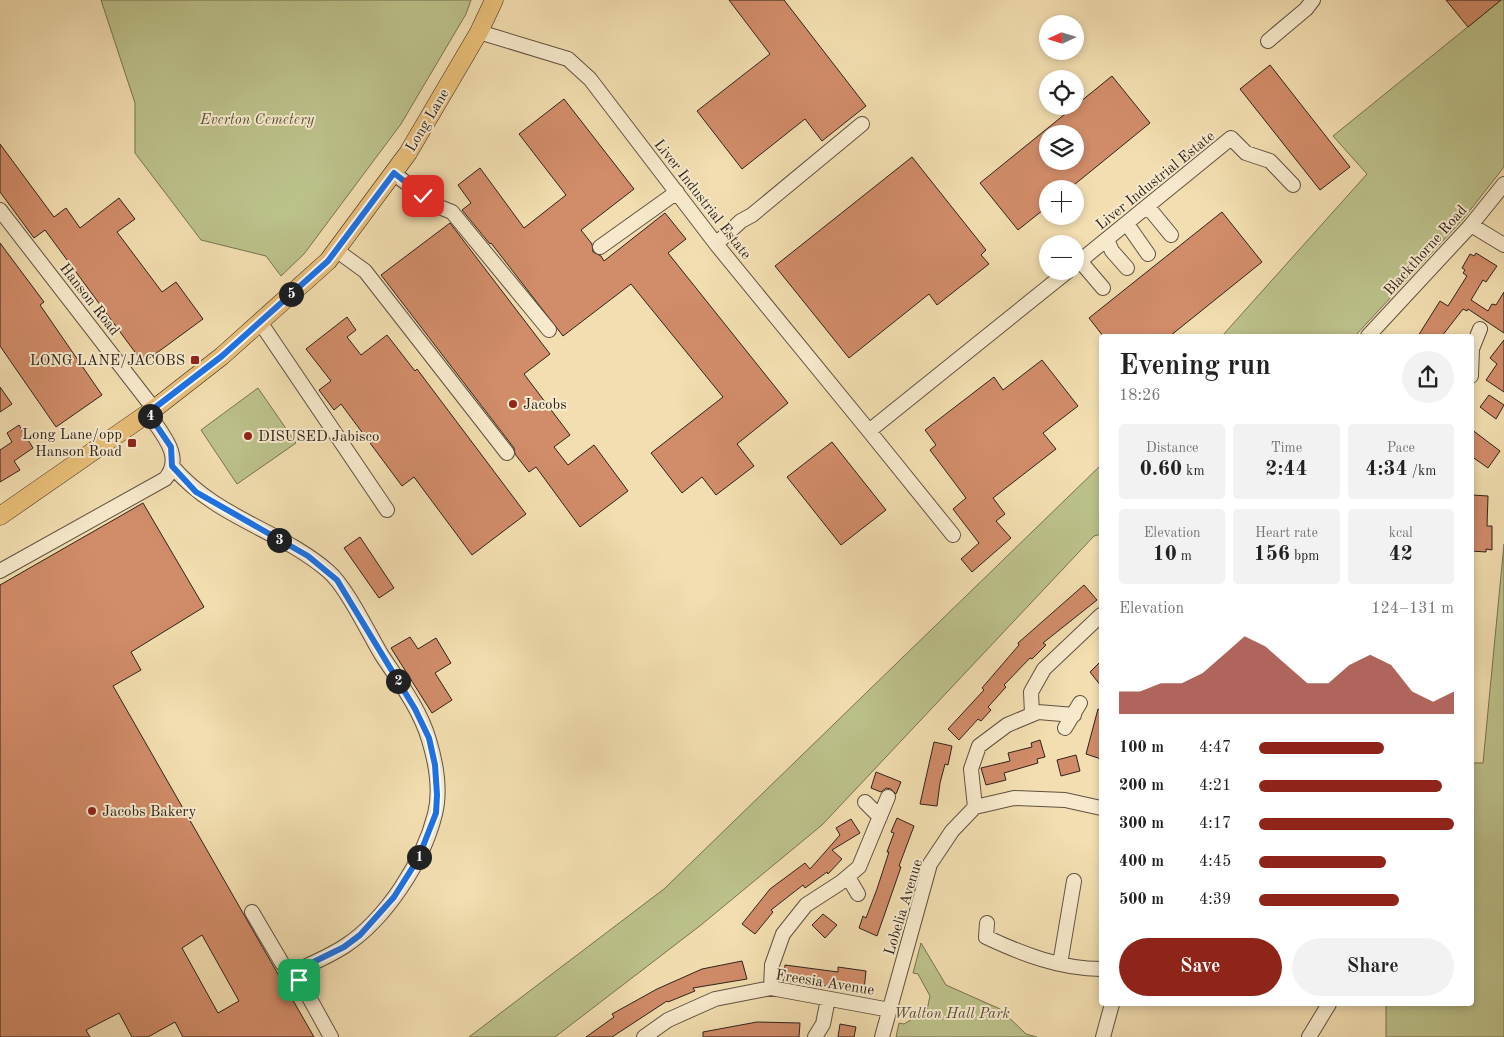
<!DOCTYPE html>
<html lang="en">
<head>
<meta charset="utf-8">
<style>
	:root { --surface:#fff; --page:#f2f2f2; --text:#222; --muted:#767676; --accent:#8f2418 }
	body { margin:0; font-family:"Old Standard TT",serif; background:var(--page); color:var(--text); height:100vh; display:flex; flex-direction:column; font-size:19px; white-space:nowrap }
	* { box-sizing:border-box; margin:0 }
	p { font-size:16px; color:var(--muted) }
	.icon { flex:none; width:28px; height:28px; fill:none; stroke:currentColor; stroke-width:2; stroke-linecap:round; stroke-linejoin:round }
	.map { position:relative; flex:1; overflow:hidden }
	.sheet { position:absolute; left:1099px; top:334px; width:375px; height:672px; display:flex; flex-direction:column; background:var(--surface); border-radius:5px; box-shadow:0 2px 8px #0003 }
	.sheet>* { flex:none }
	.needle { width:32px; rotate:266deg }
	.buttons { position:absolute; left:1039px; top:15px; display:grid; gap:10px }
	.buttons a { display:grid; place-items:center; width:45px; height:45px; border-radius:50%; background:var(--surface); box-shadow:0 2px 8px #0003; font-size:25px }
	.pin { position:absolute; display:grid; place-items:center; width:42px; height:42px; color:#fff; margin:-21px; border-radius:10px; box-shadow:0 2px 8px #0006 }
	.km { position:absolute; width:25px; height:25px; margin:-12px; border-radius:50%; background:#222; color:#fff; font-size:14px; line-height:25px; text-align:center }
	.round { display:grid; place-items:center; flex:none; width:52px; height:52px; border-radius:26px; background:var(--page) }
	.summary { display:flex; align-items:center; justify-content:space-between; height:85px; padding:0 20px }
	h1 { font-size:28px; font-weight:800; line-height:38px }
	.metrics { display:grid; grid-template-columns:repeat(3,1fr); gap:8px; height:85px; padding:5px 20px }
	.metrics div { display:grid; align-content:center; border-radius:5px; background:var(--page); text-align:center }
	.metrics b { font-size:21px; font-weight:800 }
	.metrics small { font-size:14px; font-weight:400 }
	.metrics p { font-size:14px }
	.chart { height:140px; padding:10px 20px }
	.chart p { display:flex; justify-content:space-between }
	.chart svg { width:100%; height:90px; margin-top:5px; fill:var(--accent); opacity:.7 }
	.action { display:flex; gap:10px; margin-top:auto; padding:10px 20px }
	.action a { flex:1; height:58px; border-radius:30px; background:var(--accent); color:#fff; font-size:20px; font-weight:800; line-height:58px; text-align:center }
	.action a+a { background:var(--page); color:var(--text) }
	ul { padding:0 20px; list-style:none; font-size:16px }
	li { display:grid; grid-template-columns:80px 60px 1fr; align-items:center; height:38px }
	li i { height:12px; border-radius:6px; background:var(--accent) }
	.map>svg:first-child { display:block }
	.green { fill:#bcc18a; stroke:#767253 }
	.building { fill:#d18c69; stroke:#2f221c; fill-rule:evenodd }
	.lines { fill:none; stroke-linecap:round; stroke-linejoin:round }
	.minor-casing { stroke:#605141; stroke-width:16 }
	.major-casing { stroke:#2f221c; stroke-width:19 }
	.minor { stroke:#f7eacc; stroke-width:14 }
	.major { stroke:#e9bf78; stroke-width:18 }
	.route-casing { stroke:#fff; stroke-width:10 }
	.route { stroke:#1a73e8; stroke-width:6 }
	.poi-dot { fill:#8f2418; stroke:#f7eacc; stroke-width:2 }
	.labels { text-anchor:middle; stroke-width:4; stroke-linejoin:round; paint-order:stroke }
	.park-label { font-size:15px; font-style:italic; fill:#59523d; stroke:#f7eacc }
	.street-label { font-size:15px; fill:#2f221c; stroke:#f7eacc }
	.poi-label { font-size:15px; fill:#2f221c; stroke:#f7eacc; text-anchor:start }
</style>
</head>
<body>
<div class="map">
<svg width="1504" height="1037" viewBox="0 0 1504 1037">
	<rect width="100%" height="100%" fill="#f2deb0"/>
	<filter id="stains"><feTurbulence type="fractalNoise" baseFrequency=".004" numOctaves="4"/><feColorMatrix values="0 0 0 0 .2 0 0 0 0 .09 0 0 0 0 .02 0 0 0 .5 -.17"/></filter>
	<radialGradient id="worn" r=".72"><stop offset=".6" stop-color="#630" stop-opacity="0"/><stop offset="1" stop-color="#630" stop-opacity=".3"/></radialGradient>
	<path class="green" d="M101,0H471L466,14L401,124L304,254L281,276L266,256L201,240L135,153V103Z
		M1501,0H1504V167L1464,218L1355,336H1222L1367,174L1333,136Z
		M258,388L296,443L237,484L201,430Z
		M1101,465V534L1094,536L822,825L701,925L555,1037H469L664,889Z
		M1504,544V1037H1386V1004H1471V763H1483Z
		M921,943L946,985L1000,1009L1026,1034L1037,1037H896L899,1023L904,1024L927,1010L930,996L918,974L913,973Z"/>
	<path class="building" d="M729,0H784L866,106L822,141L805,119L742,169L697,111L770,54Z
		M1446,0H1501L1468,27Z
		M1270,65L1350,167L1320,190L1240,89Z
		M1112,76L1150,123L1069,189H1048V206L1018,230L980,183ZM1048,134H1075V161H1048Z
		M564,99L634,189L581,230L592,244L593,252L601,256L604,261L665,213L686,239L668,253L788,403L737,444L754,466L716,495L702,477L682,493L651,453L723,397L631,284L563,336L491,243L490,244L462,210L471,203L458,185L480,168L524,228L566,195L519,134Z
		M0,144L54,217L66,208L80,228L119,198L135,219L117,232L162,292L176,282L203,319L143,363L45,230L34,238L0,192Z
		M912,157L986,250L981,255L989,264L937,305L929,294L849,358L775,266Z
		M1222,212L1262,262L1170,336H1103L1089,318Z
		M450,223L550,354L524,374L570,435L554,447L568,465L594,445L628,491L580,527L536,467L529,472L515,454L514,448L381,275Z
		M0,243L44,302L40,305L102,395L56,427L0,346Z
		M1476,253L1497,266L1486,282L1483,280L1471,300L1488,311L1492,304L1496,305L1504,292V333L1468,309L1467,311L1463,309L1442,336H1418L1440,301L1448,306L1467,276L1463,273L1465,270L1462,268L1470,254L1474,256Z
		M347,317L356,330L347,337L361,355L387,335L415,371L417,369L526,514L472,555L414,477L402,486L341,404L334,410L319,390L331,381L306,349Z
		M1504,340V392L1486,380L1497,364L1490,358Z
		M1042,360L1078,406L1043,433L1056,449L993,498L1005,514L996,521L1011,538L972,572L961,559L979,543L953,509L966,498L930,450L936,445L925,430L994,377L1003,390Z
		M0,387L12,404L0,412Z
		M1489,395L1504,405L1496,419L1480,407Z
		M19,425L33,448L14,461L20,470L0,482V450L12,442L7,433Z
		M1471,429L1500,451L1488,468L1471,456Z
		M832,442L886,510L841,545L787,477Z
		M1472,495L1488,496L1487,526H1492V550L1486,549V552L1471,551Z
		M143,503L204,607L131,652L141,670L113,686L314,1037H183L175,1022L148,1037H132L119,1013L86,1030L90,1037H0V585ZM202,935L239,1001L218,1013L182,948Z
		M360,537L394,588L379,598L344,548Z
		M1084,585L1097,600L1043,643L1046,645L1032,659L1030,658L1004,685L1006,687L988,707L991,710L981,721L978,719L959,740L948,729L984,690L982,688L1019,645L1018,643Z
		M410,637L418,649L436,638L451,663L435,673L452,700L432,713L391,648Z
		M1101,661V686L1090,672Z
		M1098,709L1101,710V759L1086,754Z
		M1040,740L1045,757L1037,759L1038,763L1004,773L1006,780L986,785L981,768L1010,761L1008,753L1032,747L1031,743Z
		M934,742L952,746L948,765L945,764L940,783L937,806L920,804Z
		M1076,755L1080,771L1061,776L1057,760Z
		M876,772L901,782L896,794L891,789L886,788L881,792L871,788Z
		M897,818L914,826L899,866L901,867L877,936L859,928L863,916L866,918L877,889L889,852H887L894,833L891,832Z
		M851,819L860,833L832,850L842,859L828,874L827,872L805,888L803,885L771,910L773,912L755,934L742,924L770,889L805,863L810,869L840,835L836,828Z
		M823,914L837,925L825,938L812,925Z
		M742,961L747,979L693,988L695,991L668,1002L667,1001L612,1037H586L614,1017L612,1014L657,989L702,969Z
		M785,965L838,972V967L866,971L864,990L783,981Z
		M757,1022L800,1023L799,1037H703V1032Z
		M840,1024L856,1027L854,1037H838Z"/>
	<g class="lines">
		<defs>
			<path id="minor" d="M479,32L568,59L590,79L716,244L869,431L1068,271
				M1268,41L1306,9L1313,0
				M393,173L437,206L452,212L549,330
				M1148,207L1171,235
				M0,210L154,409
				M1127,224L1148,254
				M1471,225L1504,245
				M1107,240L1112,251L1127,268
				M716,244L741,221L752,215L862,124
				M600,247L677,192
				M336,250L365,271L507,453
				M1080,261L1103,288
				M1075,265L1231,138L1246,153L1270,161L1293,185
				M260,322L387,510
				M1368,336L1471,225L1504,184
				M1471,376L1472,349L1480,329
				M869,431L953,535
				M172,466C217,519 279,529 328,571C346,586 368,632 381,654C398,680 420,709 429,740C436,763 441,790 435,814C423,862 386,919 345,946C328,957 309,965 291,973
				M0,571L165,479C185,457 161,433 148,413
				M1032,714L1031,692L1044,669L1101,615
				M1065,728L1080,703
				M865,802L880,817
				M975,807L971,769L979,746L1007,725L1038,712L1074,715
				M848,877L858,894
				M252,912L282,963L305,990L331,1037
				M987,923L986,937C1022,954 1061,969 1101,969
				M1060,964L1074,881
				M771,988L772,965L783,934L806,905L840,883L859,867L888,797
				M644,1037L668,1020L715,999L771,988L890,1010
				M815,1037L823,1024L828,999
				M882,1037L930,864L952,831L975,807L1014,798L1065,800L1101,808
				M1103,1037L1112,1004
				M1309,1037L1329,1004"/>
			<path id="major" d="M0,516L154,409L222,356L328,261L408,153L479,32L494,0"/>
		</defs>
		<use href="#minor" class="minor-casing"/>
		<use href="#major" class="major-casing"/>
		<use href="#minor" class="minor"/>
		<use href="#major" class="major"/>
	</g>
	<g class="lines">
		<defs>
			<path id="route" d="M299,980L291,973L344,947L360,935L394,897L418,859L436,813L437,795L435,765L429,738L415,709L337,580L308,556L196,492L172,466L171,447L148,413L222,356L328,261L394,173L423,196"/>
		</defs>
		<use href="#route" class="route-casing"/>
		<use href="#route" class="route"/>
	</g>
	<g class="poi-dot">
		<rect x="190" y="355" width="10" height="10" rx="2.5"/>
		<circle cx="513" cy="404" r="5"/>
		<circle cx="248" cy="436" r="5"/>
		<rect x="127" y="438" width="10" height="10" rx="2.5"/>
		<circle cx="92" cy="811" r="5"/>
	</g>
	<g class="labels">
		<g class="park-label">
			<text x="257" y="124">Everton Cemetery</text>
			<text x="952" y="1018">Walton Hall Park</text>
		</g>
		<g class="street-label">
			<text transform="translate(427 120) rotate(-59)" y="5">Long Lane</text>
			<text transform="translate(1155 180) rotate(-39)" y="5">Liver Industrial Estate</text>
			<text transform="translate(703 199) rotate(52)" y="5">Liver Industrial Estate</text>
			<text transform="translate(1425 250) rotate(-48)" y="5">Blackthorne Road</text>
			<text transform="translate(90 299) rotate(52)" y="5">Hanson Road</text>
			<text transform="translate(903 907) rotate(-73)" y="5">Lobelia Avenue</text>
			<text transform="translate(825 982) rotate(9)" y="5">Freesia Avenue</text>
		</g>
		<g class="poi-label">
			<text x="185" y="365" text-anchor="end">LONG LANE/JACOBS</text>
			<text x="523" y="409">Jacobs</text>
			<text x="122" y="439" text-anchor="end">Long Lane/opp<tspan x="122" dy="17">Hanson Road</tspan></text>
			<text x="258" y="441">DISUSED Jabisco</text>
			<text x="102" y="816">Jacobs Bakery</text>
		</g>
	</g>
	<rect width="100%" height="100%" filter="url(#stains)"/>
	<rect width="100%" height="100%" fill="url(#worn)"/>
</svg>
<div class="buttons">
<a><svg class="needle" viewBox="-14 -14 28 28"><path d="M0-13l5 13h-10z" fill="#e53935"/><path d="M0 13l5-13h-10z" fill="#767676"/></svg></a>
<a><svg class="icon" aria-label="locate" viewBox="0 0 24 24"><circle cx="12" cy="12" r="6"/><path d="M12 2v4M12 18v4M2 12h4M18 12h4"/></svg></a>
<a><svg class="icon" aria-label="layers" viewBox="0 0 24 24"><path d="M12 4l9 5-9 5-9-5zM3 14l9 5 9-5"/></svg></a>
<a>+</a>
<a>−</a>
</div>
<div class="pin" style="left:299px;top:980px;background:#1e9e55"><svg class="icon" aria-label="arrive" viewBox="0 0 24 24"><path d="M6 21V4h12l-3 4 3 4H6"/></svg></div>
<div class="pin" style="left:423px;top:196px;background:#d93025"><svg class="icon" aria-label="check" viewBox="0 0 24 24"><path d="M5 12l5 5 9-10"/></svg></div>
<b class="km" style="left:419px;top:857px">1</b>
<b class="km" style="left:398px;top:681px">2</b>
<b class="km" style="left:279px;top:540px">3</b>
<b class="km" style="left:150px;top:416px">4</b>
<b class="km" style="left:291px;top:294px">5</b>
<section class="sheet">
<div class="summary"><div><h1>Evening run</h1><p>18:26</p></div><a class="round"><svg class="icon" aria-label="share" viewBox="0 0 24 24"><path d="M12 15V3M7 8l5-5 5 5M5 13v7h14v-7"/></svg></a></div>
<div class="metrics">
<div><p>Distance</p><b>0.60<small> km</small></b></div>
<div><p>Time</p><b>2:44</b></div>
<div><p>Pace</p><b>4:34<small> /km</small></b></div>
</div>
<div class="metrics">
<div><p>Elevation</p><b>10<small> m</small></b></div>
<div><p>Heart rate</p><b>156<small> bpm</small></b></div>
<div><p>kcal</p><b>42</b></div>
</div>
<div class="chart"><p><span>Elevation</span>124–131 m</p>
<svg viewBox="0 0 160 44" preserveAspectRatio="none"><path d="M0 44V33L10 33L20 29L30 29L40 24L50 15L60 6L70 11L80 20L90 29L100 29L110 20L120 15L130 20L140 33L150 38L160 33V44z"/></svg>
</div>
<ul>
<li><b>100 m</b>4:47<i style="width:64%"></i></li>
<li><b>200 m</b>4:21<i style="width:94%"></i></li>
<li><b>300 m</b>4:17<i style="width:100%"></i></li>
<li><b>400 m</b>4:45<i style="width:65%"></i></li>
<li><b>500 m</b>4:39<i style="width:72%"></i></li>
</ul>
<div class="action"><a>Save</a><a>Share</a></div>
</section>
</div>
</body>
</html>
